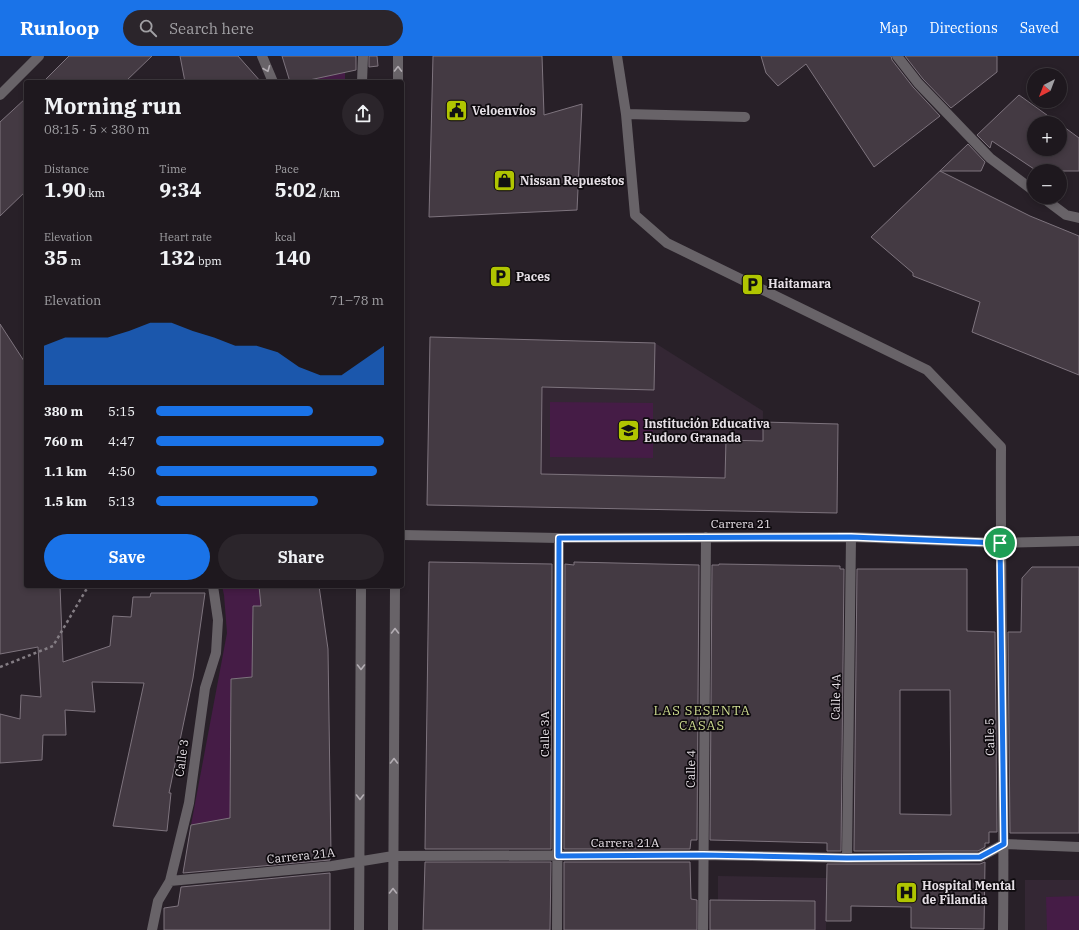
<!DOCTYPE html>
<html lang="en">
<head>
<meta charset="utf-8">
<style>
	:root { --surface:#1e181e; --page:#2b252b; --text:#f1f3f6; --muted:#a1a0a4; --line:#3c373c; --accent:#1a73e8 }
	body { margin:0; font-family:"IBM Plex Serif",serif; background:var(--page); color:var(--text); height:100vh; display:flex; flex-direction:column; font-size:15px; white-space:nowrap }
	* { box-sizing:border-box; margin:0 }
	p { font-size:13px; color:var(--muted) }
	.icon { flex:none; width:22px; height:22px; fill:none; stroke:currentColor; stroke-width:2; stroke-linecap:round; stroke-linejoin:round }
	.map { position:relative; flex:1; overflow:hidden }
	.drawer { position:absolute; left:24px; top:24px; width:380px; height:508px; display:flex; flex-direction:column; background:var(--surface); border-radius:4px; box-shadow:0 2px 6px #0003,0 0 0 1px var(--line) }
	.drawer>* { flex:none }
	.needle { width:26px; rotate:222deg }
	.controls { position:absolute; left:1027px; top:12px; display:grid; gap:8px }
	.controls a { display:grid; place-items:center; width:40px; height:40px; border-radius:50%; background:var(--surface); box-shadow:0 2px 6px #0003,0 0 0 1px var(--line); font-size:20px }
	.pin { position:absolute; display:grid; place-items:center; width:34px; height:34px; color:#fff; margin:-17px; border:2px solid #fff; border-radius:50%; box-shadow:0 1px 4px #0007 }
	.round { display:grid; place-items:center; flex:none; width:42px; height:42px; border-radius:21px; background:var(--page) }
	.headline { display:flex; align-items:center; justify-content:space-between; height:68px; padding:0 20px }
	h1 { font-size:22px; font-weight:700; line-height:30px }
	.metrics { display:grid; grid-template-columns:repeat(3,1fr); gap:6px; height:68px; padding:4px 20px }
	.metrics div { display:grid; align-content:center }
	.metrics b { font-size:20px; font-weight:700 }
	.metrics small { font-size:11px; font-weight:400 }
	.metrics p { font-size:11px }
	.chart { height:112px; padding:8px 20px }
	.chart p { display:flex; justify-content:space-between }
	.chart svg { width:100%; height:72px; margin-top:4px; fill:var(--accent); opacity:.7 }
	.cta { display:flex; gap:8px; margin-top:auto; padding:8px 20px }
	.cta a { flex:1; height:46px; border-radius:24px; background:var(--accent); color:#fff; font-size:16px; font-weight:700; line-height:46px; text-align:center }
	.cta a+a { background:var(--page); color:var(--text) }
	ul { padding:0 20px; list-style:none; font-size:13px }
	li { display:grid; grid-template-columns:64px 48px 1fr; align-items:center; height:30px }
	li i { height:10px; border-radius:5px; background:var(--accent) }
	header { display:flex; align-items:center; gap:24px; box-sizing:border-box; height:56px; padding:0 20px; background:var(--accent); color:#fff }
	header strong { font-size:19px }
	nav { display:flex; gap:22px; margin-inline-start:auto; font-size:14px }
	.search { width:280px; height:36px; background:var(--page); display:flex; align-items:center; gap:10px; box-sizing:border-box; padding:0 14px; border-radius:22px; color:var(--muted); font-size:15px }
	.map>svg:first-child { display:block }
	.built { fill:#342734 }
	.green { fill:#451c46 }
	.building { fill:#443a43; stroke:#7e747e; fill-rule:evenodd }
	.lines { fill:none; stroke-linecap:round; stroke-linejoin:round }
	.path { stroke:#847d84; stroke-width:2.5; stroke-dasharray:3 3; stroke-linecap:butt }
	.minor { stroke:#686368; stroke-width:10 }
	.oneway { stroke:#b3adb3 }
	.route-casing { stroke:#fff; stroke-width:8 }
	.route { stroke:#1a73e8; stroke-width:5 }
	.labels { text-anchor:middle; stroke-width:3.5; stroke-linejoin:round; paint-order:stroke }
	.poi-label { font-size:12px; font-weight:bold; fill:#e5dfe5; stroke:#0f0b0f; text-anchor:start }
	.street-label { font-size:12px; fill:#e5dfe5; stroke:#0f0b0f }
	.neighbourhood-label { font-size:13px; letter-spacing:1px; fill:#cfdd90; stroke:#0f0b0f }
</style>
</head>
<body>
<header>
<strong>Runloop</strong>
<div class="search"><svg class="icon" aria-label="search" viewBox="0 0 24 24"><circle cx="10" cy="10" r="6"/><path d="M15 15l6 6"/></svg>Search here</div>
<nav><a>Map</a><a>Directions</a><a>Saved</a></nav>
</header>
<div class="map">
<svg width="1079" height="874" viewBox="0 0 1079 874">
	<rect width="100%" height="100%" fill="#282028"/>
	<path class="built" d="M495,283L655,287L763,355L762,455L492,451Z
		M718,820L827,822L826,874H718Z
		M1025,824H1079V874H1025Z"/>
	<path class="green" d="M341,17H345V26H300Z
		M550,346L653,347V402L550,401Z
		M222,530H259L261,550H253L252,596L255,621L232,623L230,762L191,769L227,577L224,539Z
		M1079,840V874H1047L1046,841Z"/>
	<path class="building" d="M69,0H152L125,26H43Z
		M180,0H238L261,26H185Z
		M282,0H356V14L300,26H290Z
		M369,0H377L378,10L369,11Z
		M433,0H542L544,59L582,48L577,154L429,161Z
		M761,0H891L892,4L913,31L940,60L874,111L806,8L778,30L766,17Z
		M905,0H997V16L951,52L923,23Z
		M1019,39L1058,67H1034V93H1060V68L1079,82V115H1037L992,85L990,92L977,79Z
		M26,42V135L0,160V66Z
		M968,88L985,106L981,115H940L1030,160L1079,180V319L972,276L980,246L913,220V217L871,181Z
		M0,268L26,308V530H60L63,606L110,590L113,560L131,561L133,541H150L151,537H205L193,622L169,737H171L167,775L113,770L144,627L92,626L95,656L65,654L66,679H43L42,704L0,707V658L20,663L21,639L41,641L38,591L0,598Z
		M430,281L655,287L654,334L542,331L541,418L725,422L726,384L763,385V366L838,368L837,457L427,449Z
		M429,506L552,508L551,793H425Z
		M574,506L699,509L697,784H691L690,793H564L565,508L574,509Z
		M719,508L840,510V513H844L841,795H827V787L710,784L712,509H719Z
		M1032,511H1079V777H1010L1008,576H1021L1022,522Z
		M857,513H967V575L995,576L997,776H989V787H985V791L978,795H854ZM900,634H950L951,759L900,758Z
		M259,530H319L328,593L331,799H330V804L183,817L191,769L230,762L231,623L252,621L253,550H261Z
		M425,806H551L550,874H423Z
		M564,806H690L691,843L697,844V874H564Z
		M985,806L984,873L911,872V851L851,850V865H826L827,808H980Z
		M330,817V874H164V852L178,850L181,831Z
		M710,844L815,845V874H710Z"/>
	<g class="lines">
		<path class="path" d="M0,611L53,590L86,534L90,530"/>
		<path class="minor" d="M262,0L273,26
			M617,0L626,58L635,159L667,187L927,314L1001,391C1000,552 1005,713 1003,874
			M897,0L918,27L990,102L1034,135
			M362,26L363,0
			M398,26V0
			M0,39L39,0
			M626,58L745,61
			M1042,141L1066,159L1079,162
			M402,479L559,482L851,481L1000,487L1079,485
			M847,802L851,481
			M170,825L332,810L393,800L703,799L847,802L980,801L1004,788L1079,791
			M152,874L158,845L170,825L189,747L205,632L216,597L218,564L213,530
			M359,874L361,530
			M393,874L395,530
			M557,874L559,482
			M703,874L706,481"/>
	</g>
	<defs><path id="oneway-chevron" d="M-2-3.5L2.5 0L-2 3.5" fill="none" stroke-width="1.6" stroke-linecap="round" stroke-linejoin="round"/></defs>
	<g class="oneway">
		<use href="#oneway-chevron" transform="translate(267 13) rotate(68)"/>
		<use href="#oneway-chevron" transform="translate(398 13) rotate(-89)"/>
		<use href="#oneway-chevron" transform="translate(395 575) rotate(-90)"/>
		<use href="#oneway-chevron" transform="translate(361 611) rotate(90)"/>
		<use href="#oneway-chevron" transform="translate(394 705) rotate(-90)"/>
		<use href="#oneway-chevron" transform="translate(360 741) rotate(90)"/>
		<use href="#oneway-chevron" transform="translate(393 835) rotate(-90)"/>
	</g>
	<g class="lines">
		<defs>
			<path id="route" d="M851,481L1000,487L1004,788L980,801L847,802L703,799L558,800L559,482Z"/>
		</defs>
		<use href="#route" class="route-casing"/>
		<use href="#route" class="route"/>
	</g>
	<defs>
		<symbol id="civic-square" viewBox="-11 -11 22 22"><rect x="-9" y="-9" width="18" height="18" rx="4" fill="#b0c501" stroke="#0f0b0f"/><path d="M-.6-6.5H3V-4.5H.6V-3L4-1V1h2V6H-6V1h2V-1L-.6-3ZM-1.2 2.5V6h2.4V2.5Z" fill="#111"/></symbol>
		<symbol id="shop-square" viewBox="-11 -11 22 22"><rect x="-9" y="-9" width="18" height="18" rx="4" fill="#b0c501" stroke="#0f0b0f"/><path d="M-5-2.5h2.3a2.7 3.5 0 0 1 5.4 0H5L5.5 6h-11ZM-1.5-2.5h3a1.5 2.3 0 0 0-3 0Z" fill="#111"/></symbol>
		<symbol id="parking-square" viewBox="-11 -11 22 22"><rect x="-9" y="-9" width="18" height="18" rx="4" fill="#b0c501" stroke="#0f0b0f"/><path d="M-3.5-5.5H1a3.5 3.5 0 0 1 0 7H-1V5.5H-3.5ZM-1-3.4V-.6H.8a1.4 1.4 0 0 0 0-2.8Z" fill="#111"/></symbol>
		<symbol id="school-square" viewBox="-11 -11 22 22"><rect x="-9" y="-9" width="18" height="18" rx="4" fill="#b0c501" stroke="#0f0b0f"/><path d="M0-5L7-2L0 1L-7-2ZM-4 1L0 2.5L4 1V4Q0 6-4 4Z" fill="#111"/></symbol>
		<symbol id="hospital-square" viewBox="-11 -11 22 22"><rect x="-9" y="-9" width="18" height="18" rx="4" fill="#b0c501" stroke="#0f0b0f"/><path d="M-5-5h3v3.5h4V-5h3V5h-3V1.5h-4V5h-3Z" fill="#111"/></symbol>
	</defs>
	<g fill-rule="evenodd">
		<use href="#civic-square" x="444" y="42" width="25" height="25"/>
		<use href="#shop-square" x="492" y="112" width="25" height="25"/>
		<use href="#parking-square" x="488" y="208" width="25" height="25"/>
		<use href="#parking-square" x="740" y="216" width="25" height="25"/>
		<use href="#school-square" x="616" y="362" width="25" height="25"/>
		<use href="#hospital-square" x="894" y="824" width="25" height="25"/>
	</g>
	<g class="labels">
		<g class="poi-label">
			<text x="472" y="59">Veloenvíos</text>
			<text x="520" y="129">Nissan Repuestos</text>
			<text x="516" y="225">Paces</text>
			<text x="768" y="232">Haitamara</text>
			<text x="644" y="372">Institución Educativa<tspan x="644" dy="14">Eudoro Granada</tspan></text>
			<text x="922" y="834">Hospital Mental<tspan x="922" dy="14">de Filandia</tspan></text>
		</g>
		<g class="street-label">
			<text x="741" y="472">Carrera 21</text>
			<text transform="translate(836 641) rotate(-89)" y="4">Calle 4A</text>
			<text transform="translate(545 678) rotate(-90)" y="4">Calle 3A</text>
			<text transform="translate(990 681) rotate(-91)" y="4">Calle 5</text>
			<text transform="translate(182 702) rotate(-82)" y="4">Calle 3</text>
			<text transform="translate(691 713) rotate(-89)" y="4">Calle 4</text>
			<text x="625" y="791">Carrera 21A</text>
			<text transform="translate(301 800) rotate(-6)" y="4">Carrera 21A</text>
		</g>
		<g class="neighbourhood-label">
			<text x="702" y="659">LAS SESENTA<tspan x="702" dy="15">CASAS</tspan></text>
		</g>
	</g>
</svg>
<div class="controls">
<a><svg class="needle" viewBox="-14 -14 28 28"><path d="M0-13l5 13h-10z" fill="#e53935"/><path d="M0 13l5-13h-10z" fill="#a1a0a4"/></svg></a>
<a>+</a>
<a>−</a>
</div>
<div class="pin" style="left:1000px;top:487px;background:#1e9e55"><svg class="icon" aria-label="arrive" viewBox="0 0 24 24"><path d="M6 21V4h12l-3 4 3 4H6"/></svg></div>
<section class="drawer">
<div class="headline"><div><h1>Morning run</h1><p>08:15 · 5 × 380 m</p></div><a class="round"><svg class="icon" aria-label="share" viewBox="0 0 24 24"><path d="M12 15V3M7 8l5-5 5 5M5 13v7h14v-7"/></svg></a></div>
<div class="metrics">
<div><p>Distance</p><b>1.90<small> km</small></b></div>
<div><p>Time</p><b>9:34</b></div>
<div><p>Pace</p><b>5:02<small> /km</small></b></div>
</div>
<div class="metrics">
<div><p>Elevation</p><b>35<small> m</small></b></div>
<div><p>Heart rate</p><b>132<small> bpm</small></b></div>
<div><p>kcal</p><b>140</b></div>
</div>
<div class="chart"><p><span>Elevation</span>71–78 m</p>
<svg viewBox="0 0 160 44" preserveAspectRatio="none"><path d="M0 44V20L10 15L20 15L30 15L40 11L50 6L60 6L70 11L80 15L90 20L100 20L110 24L120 33L130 38L140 38L150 29L160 20V44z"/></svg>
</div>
<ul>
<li><b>380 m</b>5:15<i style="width:69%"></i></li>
<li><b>760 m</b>4:47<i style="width:100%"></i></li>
<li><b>1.1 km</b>4:50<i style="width:97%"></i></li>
<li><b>1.5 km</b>5:13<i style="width:71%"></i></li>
</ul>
<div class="cta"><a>Save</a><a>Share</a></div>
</section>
</div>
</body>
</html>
